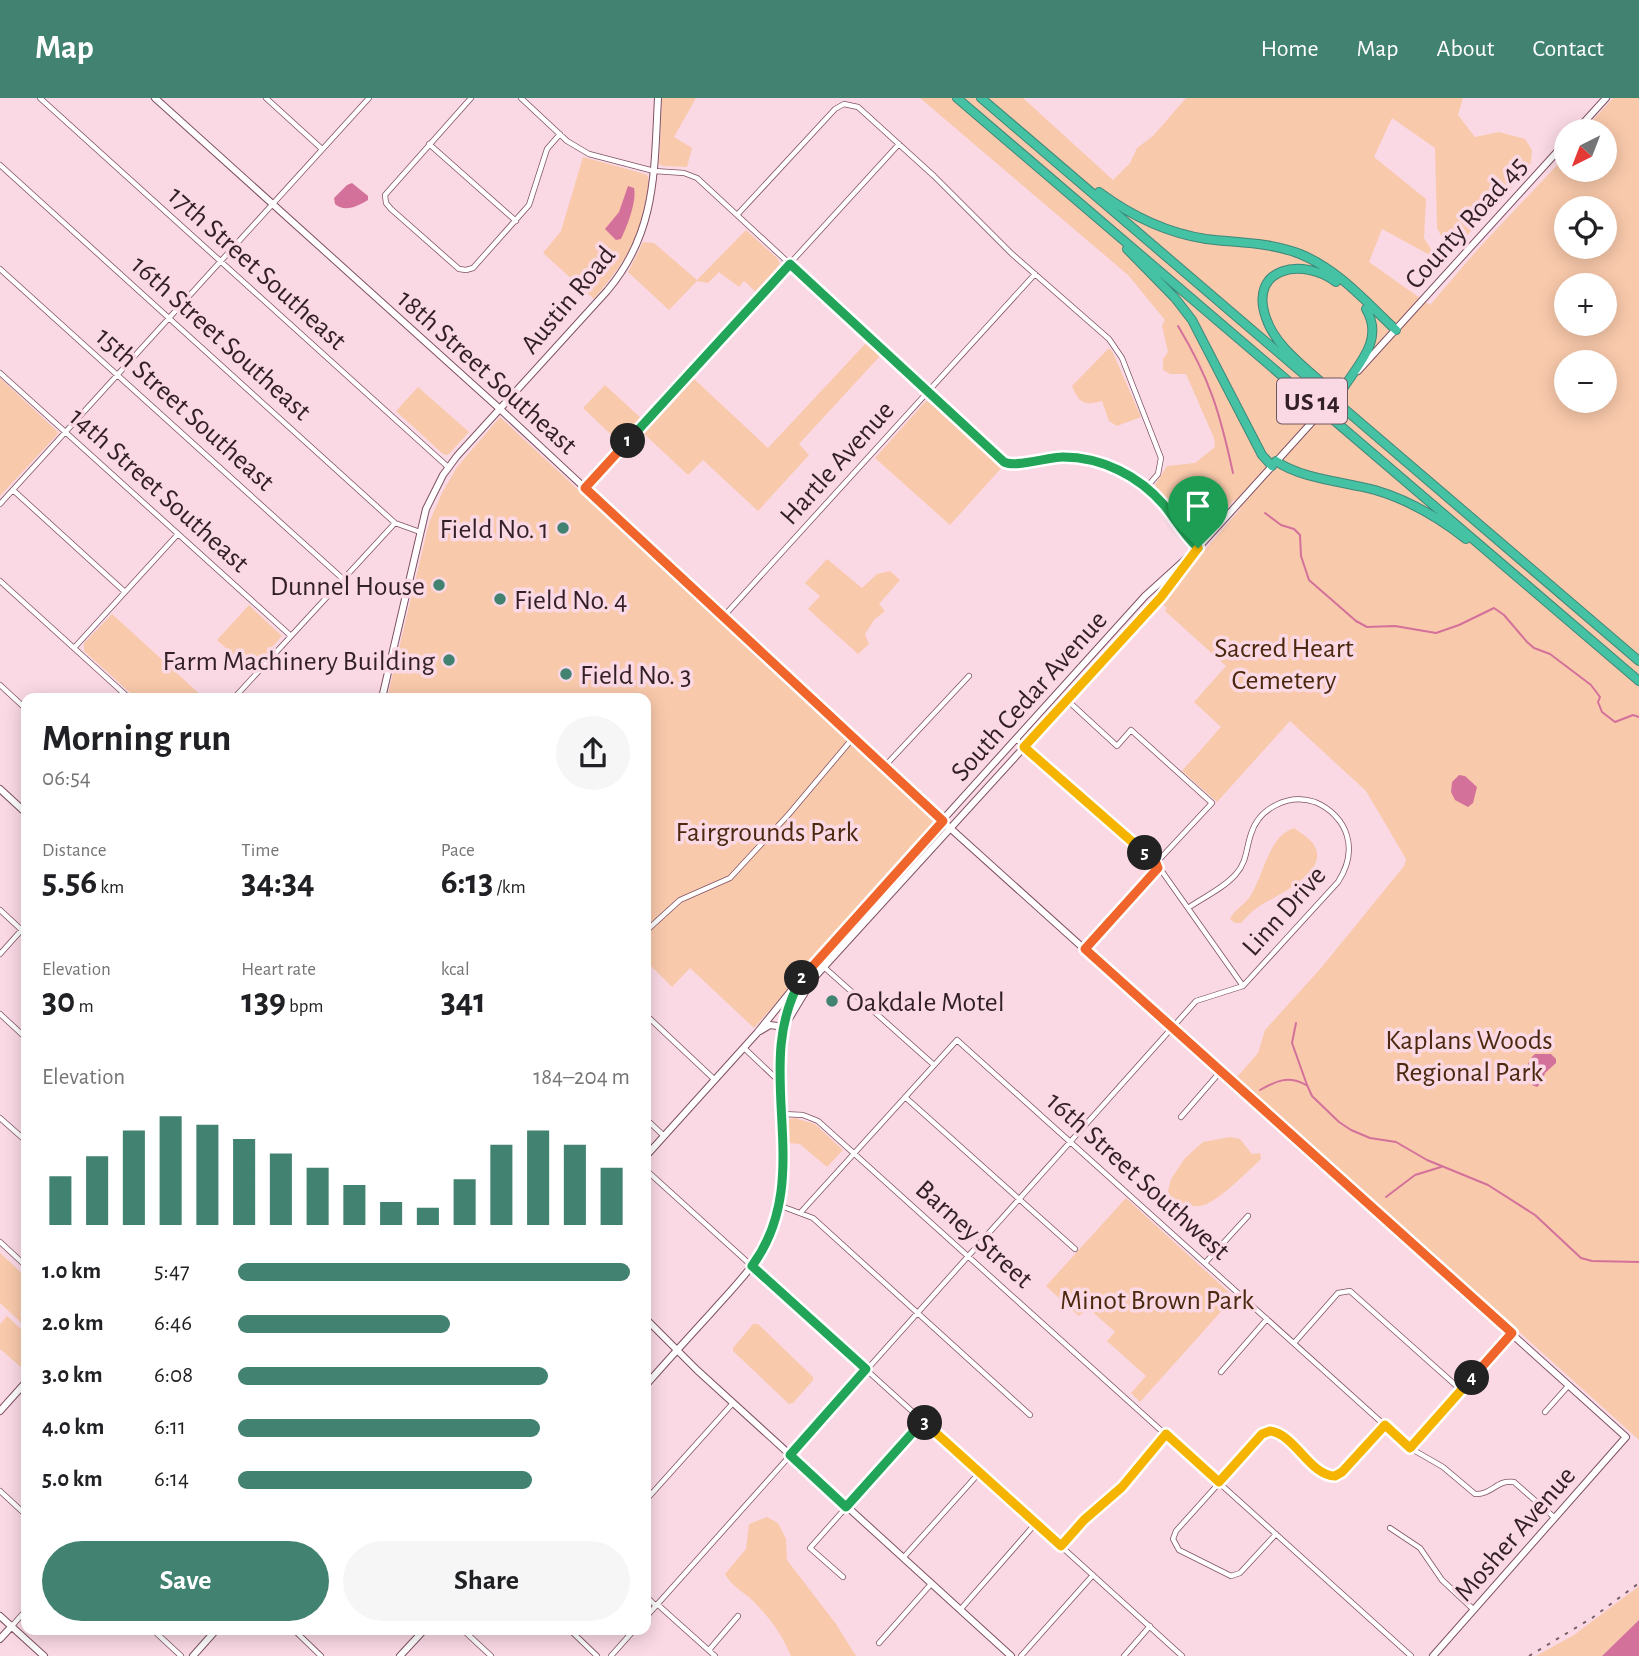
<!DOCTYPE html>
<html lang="en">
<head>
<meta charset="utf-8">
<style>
	:root { --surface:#fff; --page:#f6f6f6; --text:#202124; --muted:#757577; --accent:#428271 }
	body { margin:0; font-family:"Alegreya Sans",sans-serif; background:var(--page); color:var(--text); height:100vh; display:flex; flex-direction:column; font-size:26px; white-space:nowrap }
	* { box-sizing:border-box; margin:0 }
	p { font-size:23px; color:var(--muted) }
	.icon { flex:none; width:38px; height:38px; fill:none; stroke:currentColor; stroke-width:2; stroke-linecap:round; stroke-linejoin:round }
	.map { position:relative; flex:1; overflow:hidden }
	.details { position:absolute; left:21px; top:595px; width:630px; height:942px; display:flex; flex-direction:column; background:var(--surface); border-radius:14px; box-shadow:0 4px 18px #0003 }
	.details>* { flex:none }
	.needle { width:46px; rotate:222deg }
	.buttons { position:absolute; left:1554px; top:21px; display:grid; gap:14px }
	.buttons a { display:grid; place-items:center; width:63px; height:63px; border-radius:50%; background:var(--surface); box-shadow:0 4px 18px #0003; font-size:35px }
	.pin { position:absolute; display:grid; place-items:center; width:60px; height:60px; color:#fff; margin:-72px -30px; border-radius:50% 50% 50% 0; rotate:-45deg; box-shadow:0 0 7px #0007 }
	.pin .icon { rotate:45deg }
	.km { position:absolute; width:35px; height:35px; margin:-18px; border-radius:50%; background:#222; color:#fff; font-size:19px; line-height:35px; text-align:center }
	.round { display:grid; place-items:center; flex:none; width:74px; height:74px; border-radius:37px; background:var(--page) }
	.headline { display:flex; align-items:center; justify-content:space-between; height:119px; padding:0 21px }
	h1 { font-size:38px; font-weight:700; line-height:52px }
	.figures { display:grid; grid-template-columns:repeat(3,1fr); gap:10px; height:119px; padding:7px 21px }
	.figures div { display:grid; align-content:center }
	.figures b { font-size:35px; font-weight:700 }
	.figures small { font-size:19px; font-weight:400 }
	.figures p { font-size:19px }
	.chart { height:196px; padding:14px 21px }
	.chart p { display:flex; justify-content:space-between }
	.chart svg { width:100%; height:126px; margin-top:7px; stroke:var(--accent); stroke-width:6 }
	.action { display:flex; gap:14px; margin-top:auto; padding:14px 21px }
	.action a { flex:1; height:80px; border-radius:42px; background:var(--accent); color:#fff; font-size:28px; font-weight:700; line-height:80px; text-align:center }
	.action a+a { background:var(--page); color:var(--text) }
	ul { padding:0 21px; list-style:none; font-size:23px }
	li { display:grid; grid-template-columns:112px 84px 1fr; align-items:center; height:52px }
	li i { height:18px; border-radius:9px; background:var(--accent) }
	header { display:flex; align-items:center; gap:42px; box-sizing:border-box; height:98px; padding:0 35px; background:var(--accent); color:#fff }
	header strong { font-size:33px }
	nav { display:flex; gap:38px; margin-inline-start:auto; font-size:24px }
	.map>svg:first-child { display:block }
	.green { fill:#f9c9ab; fill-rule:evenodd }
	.water { fill:#d3719b }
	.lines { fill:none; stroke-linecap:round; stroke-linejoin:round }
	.stream { stroke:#d3719b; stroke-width:2 }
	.street-casing { stroke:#7f5164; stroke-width:6 }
	.secondary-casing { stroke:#7f5164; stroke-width:8 }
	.highway-casing { stroke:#3f8878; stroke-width:10 }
	.street { stroke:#fff; stroke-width:4.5 }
	.secondary { stroke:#fff; stroke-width:6 }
	.highway { stroke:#45c1a4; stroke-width:8 }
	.rail { stroke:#785f68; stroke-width:2; stroke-dasharray:3.5 7; stroke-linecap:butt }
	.secondary-bridge-casing { stroke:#7f5164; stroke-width:8; stroke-linecap:butt }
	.secondary-bridge { stroke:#fff; stroke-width:6 }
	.split-1-casing { stroke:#fff; stroke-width:14 }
	.split-2-casing { stroke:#fff; stroke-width:14 }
	.split-3-casing { stroke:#fff; stroke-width:14 }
	.split-4-casing { stroke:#fff; stroke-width:14 }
	.split-5-casing { stroke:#fff; stroke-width:14 }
	.split-6-casing { stroke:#fff; stroke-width:14 }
	.split-1 { stroke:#22a559; stroke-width:9 }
	.split-2 { stroke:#f0652b; stroke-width:9 }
	.split-3 { stroke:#22a559; stroke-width:9 }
	.split-4 { stroke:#f5b400; stroke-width:9 }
	.split-5 { stroke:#f0652b; stroke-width:9 }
	.split-6 { stroke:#f5b400; stroke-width:9 }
	.poi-dot { fill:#428271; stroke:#fad9e5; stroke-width:2.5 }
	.labels { text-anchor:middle; stroke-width:7; stroke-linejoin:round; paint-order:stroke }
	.shield { fill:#fad9e5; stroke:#6f5760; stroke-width:2 }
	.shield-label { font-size:26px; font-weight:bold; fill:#331f27 }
	.street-label { font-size:28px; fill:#331f27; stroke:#fad9e5 }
	.poi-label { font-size:28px; fill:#331f27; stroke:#fad9e5; text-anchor:end }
	.park-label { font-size:28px; fill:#4b280e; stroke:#fad9e5 }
</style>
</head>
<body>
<header>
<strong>Map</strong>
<nav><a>Home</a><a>Map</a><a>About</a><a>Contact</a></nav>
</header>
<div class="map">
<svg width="1639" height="1558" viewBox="0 0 1639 1558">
	<rect width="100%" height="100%" fill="#fad9e5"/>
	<path class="green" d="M662,0H696L674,39L692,50L687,69L663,68L659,66Z
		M920,0H1023L1113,82L1130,65L1137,50L1153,38L1186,0H1463L1458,17L1475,39L1499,34L1525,41L1532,52L1531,64L1506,97L1450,155L1437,130L1435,50L1392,20L1374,59L1426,101L1424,140L1437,161L1382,131L1369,164L1430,207L1478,151L1560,64L1566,61V72H1605V33H1583L1613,0H1639V1342L1237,979L1258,955L1265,932L1321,870L1404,768L1406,761L1366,693L1290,623L1217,704L1182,673L1221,629L1194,604L1226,568L1165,513L1167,510L1160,504L1241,410L1234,402C1223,414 1210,436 1194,439L1157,393L1155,387L1167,368L1195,365L1215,349L1214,340L1186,276H1170L1163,272V261L1168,254L1162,228L1165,222L1128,177ZM1566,110H1605V149H1566ZM1566,187H1605V226H1566ZM1566,264H1605V303H1566Z
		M583,59L638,74L647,77L649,83C640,141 631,156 594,201L543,155L561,133Z
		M746,132L778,161L780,166L756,194L744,183L739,189L719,174L708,185L697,183L669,212L628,174L643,144L654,145L697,182Z
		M866,245L880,258L799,346L809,357L758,413L703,362L688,377L642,334L692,279L768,350Z
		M1109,250L1113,255L1141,319L1117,328L1109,323L1102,303C1084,308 1079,305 1072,288Z
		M0,280L58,334L57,337L0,398Z
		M605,287L642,321L620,345L583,310Z
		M418,289L469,334L448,357L443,356L396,313Z
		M929,302L988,356L1004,367L950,427L875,360L925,304Z
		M500,319L934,723L933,728L754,930L690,870L672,889L646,863V600H387L429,425L442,395L457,369Z
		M827,461L862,490L877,476L890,473L900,482L879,506L885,513L874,522L865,536L869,546L858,556L808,511L820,498L805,485Z
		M249,507L282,538L251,573L217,542Z
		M112,516L204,600H136L84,553V545Z
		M1294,730C1301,735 1311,741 1315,749C1329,775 1273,799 1258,809C1251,814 1246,819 1241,825H1235L1230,821C1234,812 1243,808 1249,800C1264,779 1267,739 1294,730Z
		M795,1020L815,1026L843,1052L827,1069L800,1046L788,1045V1024L789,1021Z
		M1230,1039L1240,1041L1252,1056L1260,1055L1261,1061C1248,1073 1216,1106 1200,1108C1191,1109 1182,1106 1173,1103L1168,1093L1171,1081L1185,1060L1203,1044Z
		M1126,1100L1234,1199L1140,1304L1131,1295L1146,1278L1107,1243L1115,1234L1088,1210L1079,1218L1046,1188Z
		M0,1155L26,1179V1229L0,1205Z
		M7,1218L26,1236V1265L22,1270L0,1251V1226Z
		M753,1226H758L813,1279V1282L793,1305L789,1306L733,1253V1250Z
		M767,1419L778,1425L786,1441L787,1462L836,1526L856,1558H791C781,1535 771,1521 753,1503C743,1493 732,1489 725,1476L746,1451L749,1426Z
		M1639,1488V1522L1602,1558H1536L1574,1537Z"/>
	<path class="water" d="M352,85L368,98V102C358,108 345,115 335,106L334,100L347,87Z
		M628,88L634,90C637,103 627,129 621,141L616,142L605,131L619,114Z
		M1459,677L1465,678L1477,689L1473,705L1468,709L1455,702L1451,694L1452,684Z
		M1535,956H1551L1556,961V965L1545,975L1542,984L1537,989L1532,987C1526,977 1525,964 1535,956Z
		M1639,1522V1558H1602Z"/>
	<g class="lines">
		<path class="stream" d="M1178,228C1210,281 1220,315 1233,375
			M1265,415L1281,427L1294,431L1300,437L1301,458L1309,482L1356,523L1367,529L1395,528L1436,535L1459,527L1494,510L1504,517L1527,544L1534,550L1550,556L1591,587L1600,599L1598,604L1602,614L1615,624L1633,617L1639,619
			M1296,925L1292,945L1307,987L1312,998L1339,1024L1351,1032L1370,1040L1396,1044L1427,1062L1488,1087L1535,1117L1581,1160L1592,1163L1639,1164
			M1260,992C1276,983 1288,977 1306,987
			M1386,1099L1415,1077L1441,1069"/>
		<defs>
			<path id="street" d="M40,0L448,369
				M266,0L322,51
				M471,0L385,97L386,105L391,111L459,171L466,172L473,170L529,107L547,51L560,36
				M521,0L567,43L589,56L654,73L684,75L697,80L1004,364C1015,370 1047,359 1063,359C1102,360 1139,378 1164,407C1176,422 1184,437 1198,450
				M429,46L516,123
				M0,67L395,425L420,434
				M737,117L835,11L844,6L858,9L934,78L1012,156L1109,241L1122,260L1161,360L1158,376L1146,390
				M0,171L343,481
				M0,275L291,538
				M585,390L899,46
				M13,392L125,494
				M0,406L369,0
				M0,483L129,600
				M723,519L1035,176
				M74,550L178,436
				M0,587L26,611
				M234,600L395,425
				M1067,602L1117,648L1131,632L1212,705L1156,765
				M1017,642L1156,765L1243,888
				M884,669L969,578
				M0,812L26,836
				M646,833L680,802L730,780L789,716L853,640
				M1085,851L1158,770
				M0,856L26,827
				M816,862L934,967
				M0,916L26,940
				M646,917L715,982
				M744,950L781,985
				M905,999L1075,1151
				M783,1016L803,1017L818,1023L1411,1558
				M1181,1019L1220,974
				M0,1020L26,1043
				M646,1021L664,1038
				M646,1072L1182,1558
				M781,1108L813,1120L1030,1317
				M801,1114L957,942L1410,1350L1443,1369L1475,1396C1492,1397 1497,1381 1514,1384L1555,1420
				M0,1144L26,1168
				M1205,1165L1248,1118
				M1294,1245L1338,1195L1350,1193L1461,1292
				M1221,1274L1267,1221
				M1545,1314L1569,1287
				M1410,1350L1511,1236
				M0,1393L26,1417
				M646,1402L733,1305
				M1390,1430L1420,1450L1442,1482L1474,1512
				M1276,1436L1240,1475L1231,1478L1179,1452L1173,1441L1176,1433L1265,1334L1273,1333L1280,1336L1325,1376L1332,1378L1339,1376L1385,1327
				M1061,1448L1084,1422L1122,1389L1166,1336
				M903,1460L980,1374
				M843,1479L810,1450L923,1323
				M646,1498L656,1508
				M657,1506L715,1558
				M960,1512L1036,1425
				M646,1519L1196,903L1243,888L1338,784C1347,770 1352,755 1347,738C1343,723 1330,710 1315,704C1289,695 1259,710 1251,736C1246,750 1247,764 1236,776C1224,790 1204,799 1188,810
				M12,1528L26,1512
				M152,1531L181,1558
				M293,1531L321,1558
				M462,1531L491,1558
				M569,1531L597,1558
				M879,1545L931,1486
				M709,1552L738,1518
				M611,1558L635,1531
				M1021,1558L1093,1477
				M1124,1558L1150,1528"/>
			<path id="secondary" d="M155,0L500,311L950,730L1626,1339L1433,1558
				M1576,33L1606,0
				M1358,273L1566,44
				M382,600L426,411L443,377L457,358L607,193C657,134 654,73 658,0
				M0,691L26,715
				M784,929L813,881L1161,499L1193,458
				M760,933L770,927L784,929
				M646,1058L757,935L816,862L1145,498L1198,450L1313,323
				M646,1221L697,1272L1011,1558
				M646,1287C667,1263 689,1239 710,1216C739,1183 771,1154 780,1110C795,1042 763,959 794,893
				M0,1313L26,1284
				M0,1518L44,1558
				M0,1541L12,1528
				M193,1558L217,1531
				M400,1558L425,1531"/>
			<path id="highway" d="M957,0L1639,583
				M981,0L1639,563
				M1099,94C1130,117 1167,135 1206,141C1237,145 1270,144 1300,156C1338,171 1367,205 1396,232
				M1127,151L1175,200L1192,222L1262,357L1272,368
				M1322,285C1302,267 1275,247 1266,220C1248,169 1303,159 1336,184
				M1344,289C1360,264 1384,241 1366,211
				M1276,363C1301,381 1346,384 1375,392C1409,402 1438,419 1466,441"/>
		</defs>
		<use href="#street" class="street-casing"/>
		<use href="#secondary" class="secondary-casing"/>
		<use href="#highway" class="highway-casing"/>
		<use href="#street" class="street"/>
		<use href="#secondary" class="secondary"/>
		<use href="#highway" class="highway"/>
		<path class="rail" d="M1529,1558L1592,1520L1639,1485"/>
		<defs>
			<path id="secondary-bridge" d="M1313,323L1344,289"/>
		</defs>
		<use href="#secondary-bridge" class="secondary-bridge-casing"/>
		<use href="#secondary-bridge" class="secondary-bridge"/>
	</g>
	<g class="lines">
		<defs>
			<path id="split-1" d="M628,343L790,166L1004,364C1015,370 1048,359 1063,359C1102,359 1139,378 1164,407C1176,422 1184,437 1198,450"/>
			<path id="split-2" d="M628,343L585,390L943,723L802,880"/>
			<path id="split-3" d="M802,880C748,969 819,1077 752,1168L866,1271L790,1357L846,1409L923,1323L925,1325"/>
			<path id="split-4" d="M925,1325L1061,1448L1084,1422L1122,1389L1166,1336L1219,1384L1262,1336L1270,1333C1295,1336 1310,1378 1335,1378L1342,1374L1385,1327L1410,1350L1472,1280"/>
			<path id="split-5" d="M1145,755L1156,765L1158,770L1085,851L1512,1235L1472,1280"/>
			<path id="split-6" d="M1145,755L1024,649L1161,499L1198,450"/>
		</defs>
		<use href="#split-1" class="split-1-casing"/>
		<use href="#split-2" class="split-2-casing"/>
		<use href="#split-3" class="split-3-casing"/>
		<use href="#split-4" class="split-4-casing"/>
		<use href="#split-5" class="split-5-casing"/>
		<use href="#split-6" class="split-6-casing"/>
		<use href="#split-1" class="split-1"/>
		<use href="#split-2" class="split-2"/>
		<use href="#split-3" class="split-3"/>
		<use href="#split-4" class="split-4"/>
		<use href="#split-5" class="split-5"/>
		<use href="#split-6" class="split-6"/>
	</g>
	<g class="poi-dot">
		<circle cx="563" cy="430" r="7"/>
		<circle cx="439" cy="487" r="7"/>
		<circle cx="500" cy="501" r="7"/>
		<circle cx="449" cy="562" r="7"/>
		<circle cx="566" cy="576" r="7"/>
		<circle cx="832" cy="903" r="7"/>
	</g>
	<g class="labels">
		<rect class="shield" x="1277" y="280.5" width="70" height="45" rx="5"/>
		<g class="shield-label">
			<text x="1312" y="312">US 14</text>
		</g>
		<g class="street-label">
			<text transform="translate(1465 124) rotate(-48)" y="10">County Road 45</text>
			<text transform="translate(258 169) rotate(42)" y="10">17th Street Southeast</text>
			<text transform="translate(567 201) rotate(-50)" y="10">Austin Road</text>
			<text transform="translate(222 239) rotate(42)" y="10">16th Street Southeast</text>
			<text transform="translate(488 273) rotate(42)" y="10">18th Street Southeast</text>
			<text transform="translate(186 310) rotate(42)" y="10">15th Street Southeast</text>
			<text transform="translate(836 364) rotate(-48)" y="10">Hartle Avenue</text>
			<text transform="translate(160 391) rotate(42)" y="10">14th Street Southeast</text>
			<text transform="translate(1028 597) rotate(-48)" y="10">South Cedar Avenue</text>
			<text transform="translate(1283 812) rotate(-48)" y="10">Linn Drive</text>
			<text transform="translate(1139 1077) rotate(42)" y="10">16th Street Southwest</text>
			<text transform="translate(975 1135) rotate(42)" y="10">Barney Street</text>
			<text transform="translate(1514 1435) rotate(-49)" y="10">Mosher Avenue</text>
		</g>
		<g class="poi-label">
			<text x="549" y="440">Field No. 1</text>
			<text x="425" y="497">Dunnel House</text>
			<text x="514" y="511" text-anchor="start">Field No. 4</text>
			<text x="435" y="572">Farm Machinery Building</text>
			<text x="580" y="586" text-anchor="start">Field No. 3</text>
			<text x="846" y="913" text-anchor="start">Oakdale Motel</text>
		</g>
		<g class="park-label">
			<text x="1284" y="559">Sacred Heart<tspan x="1284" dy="32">Cemetery</tspan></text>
			<text x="767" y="743">Fairgrounds Park</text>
			<text x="1469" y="951">Kaplans Woods<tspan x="1469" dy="32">Regional Park</tspan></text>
			<text x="1157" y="1211">Minot Brown Park</text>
		</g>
	</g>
</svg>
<div class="buttons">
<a><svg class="needle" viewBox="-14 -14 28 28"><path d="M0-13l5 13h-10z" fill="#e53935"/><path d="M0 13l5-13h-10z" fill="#757577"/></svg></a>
<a><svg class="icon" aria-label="locate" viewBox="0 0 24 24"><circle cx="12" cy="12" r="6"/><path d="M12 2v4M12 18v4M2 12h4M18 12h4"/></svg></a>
<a>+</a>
<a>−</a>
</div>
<div class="pin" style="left:1198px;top:450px;background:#1e9e55"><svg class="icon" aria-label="arrive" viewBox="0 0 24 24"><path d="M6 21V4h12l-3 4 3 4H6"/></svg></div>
<b class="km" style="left:628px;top:343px">1</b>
<b class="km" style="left:802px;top:880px">2</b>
<b class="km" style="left:925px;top:1325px">3</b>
<b class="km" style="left:1472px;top:1280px">4</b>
<b class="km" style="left:1145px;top:755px">5</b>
<section class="details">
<div class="headline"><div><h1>Morning run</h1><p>06:54</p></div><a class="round"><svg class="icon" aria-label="share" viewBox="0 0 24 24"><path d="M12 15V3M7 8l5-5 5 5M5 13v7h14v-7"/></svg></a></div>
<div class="figures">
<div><p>Distance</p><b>5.56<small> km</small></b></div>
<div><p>Time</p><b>34:34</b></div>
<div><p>Pace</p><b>6:13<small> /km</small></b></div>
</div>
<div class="figures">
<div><p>Elevation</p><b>30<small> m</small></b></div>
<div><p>Heart rate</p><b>139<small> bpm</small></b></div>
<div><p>kcal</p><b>341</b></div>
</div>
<div class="chart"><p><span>Elevation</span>184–204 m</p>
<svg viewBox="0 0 160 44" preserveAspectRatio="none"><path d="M5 44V27M15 44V20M25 44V11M35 44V6M45 44V9M55 44V14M65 44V19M75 44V24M85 44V30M95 44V36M105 44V38M115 44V28M125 44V16M135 44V11M145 44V16M155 44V24"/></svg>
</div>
<ul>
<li><b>1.0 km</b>5:47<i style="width:100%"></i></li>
<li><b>2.0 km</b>6:46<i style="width:54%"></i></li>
<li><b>3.0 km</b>6:08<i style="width:79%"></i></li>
<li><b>4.0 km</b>6:11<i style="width:77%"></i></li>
<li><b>5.0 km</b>6:14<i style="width:75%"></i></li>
</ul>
<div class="action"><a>Save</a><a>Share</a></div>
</section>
</div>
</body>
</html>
